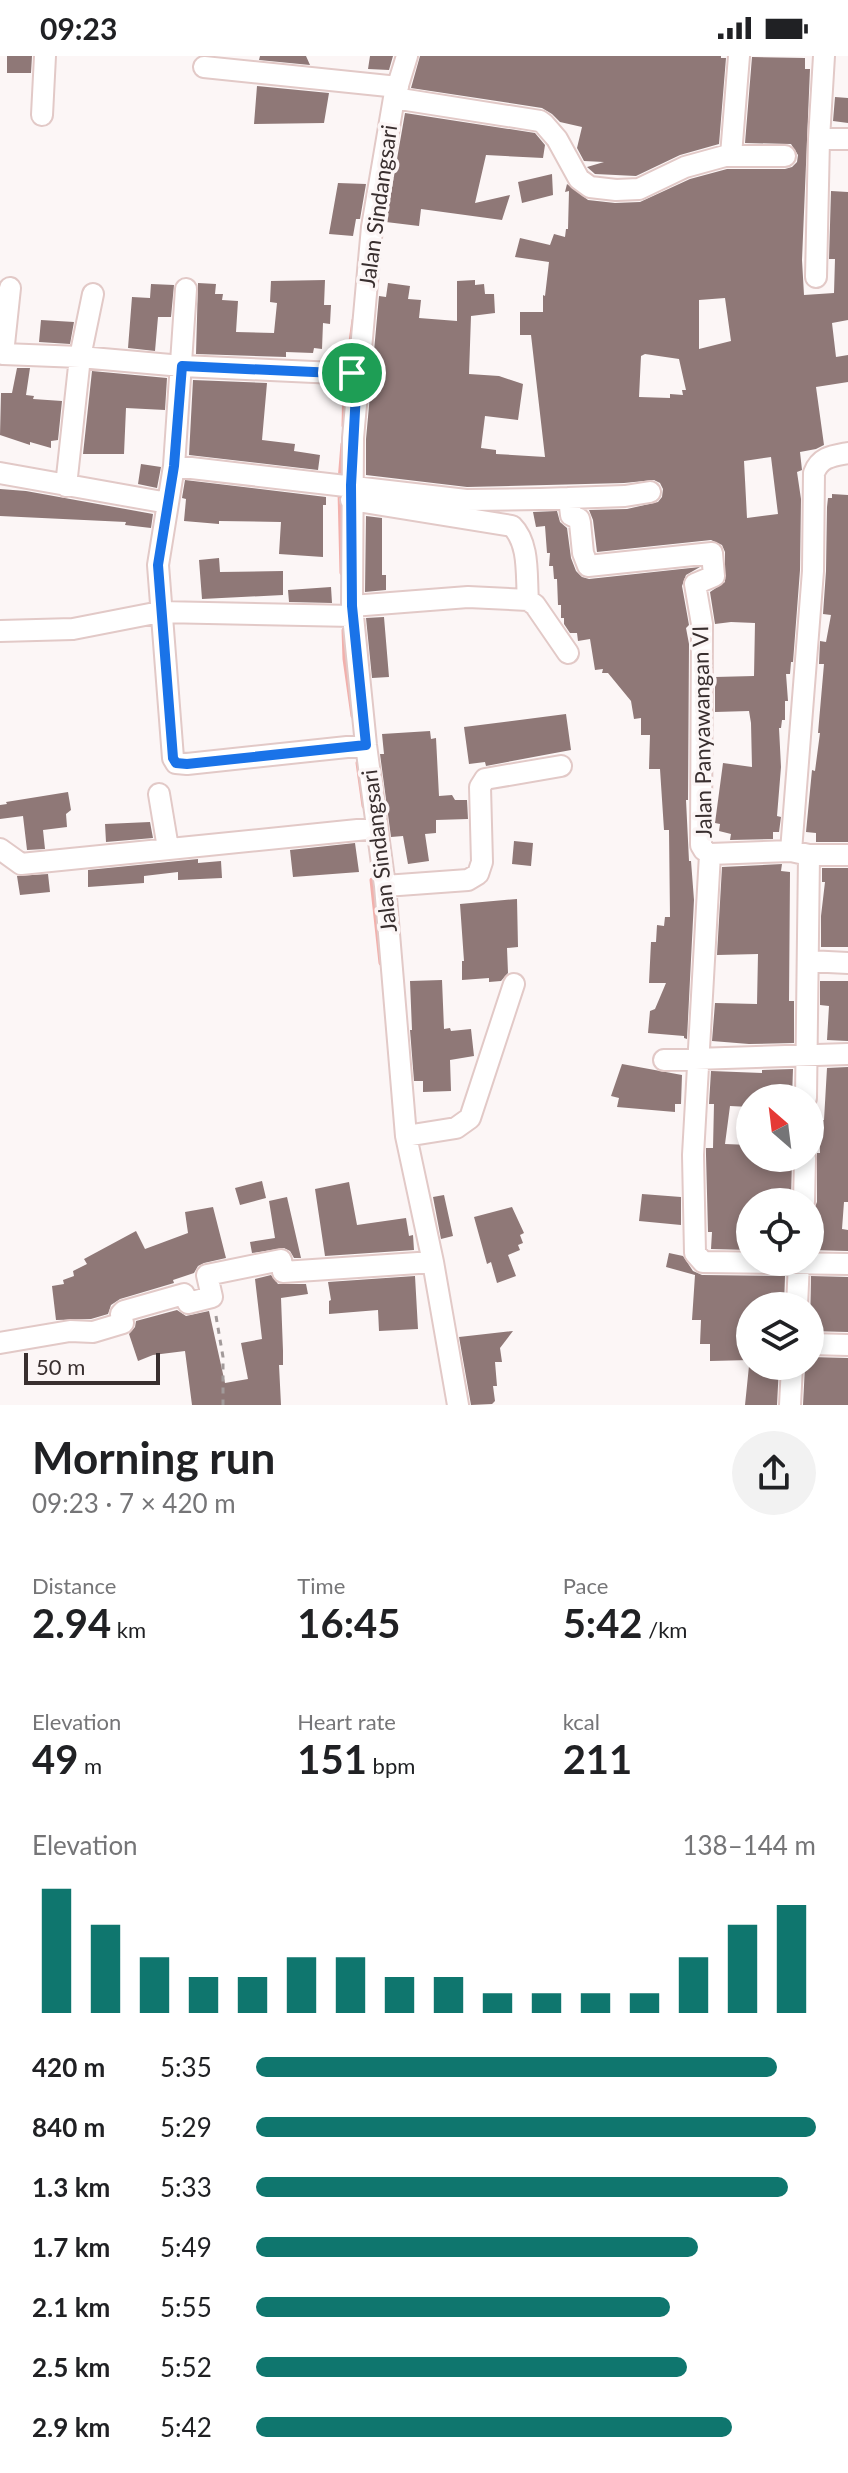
<!DOCTYPE html>
<html lang="en">
<head>
<meta charset="utf-8">
<style>
	:root { --surface:#fff; --page:#f2f2f2; --text:#202124; --muted:#757577; --accent:#0f766e }
	body { margin:0; font-family:Lato,sans-serif; background:var(--page); color:var(--text); height:100vh; display:flex; flex-direction:column; font-size:30px; white-space:nowrap }
	* { box-sizing:border-box; margin:0 }
	p { font-size:26px; color:var(--muted) }
	.icon { flex:none; width:44px; height:44px; fill:none; stroke:currentColor; stroke-width:2; stroke-linecap:round; stroke-linejoin:round }
	.map { position:relative; height:1349px; overflow:hidden }
	.side { display:flex; flex-direction:column; background:var(--surface); flex:1 }
	.side>* { flex:none }
	.needle { width:52px; rotate:332deg }
	.fabs { position:absolute; left:736px; top:1028px; display:grid; gap:16px }
	.fabs a { display:grid; place-items:center; width:88px; height:88px; border-radius:50%; background:var(--surface); box-shadow:0 4px 12px #0003; font-size:40px }
	.scale { position:absolute; left:24px; bottom:20px; width:136px; box-sizing:border-box; padding-left:8px; border:4px solid #392f2f; border-top:0; font-size:22px; line-height:28px; white-space:nowrap; color:#392f2f; -webkit-text-stroke:6px #fcf6f6; paint-order:stroke }
	.pin { position:absolute; display:grid; place-items:center; width:68px; height:68px; color:#fff; margin:-34px; border:4px solid #fff; border-radius:50%; box-shadow:0 2px 8px #0007 }
	.round { display:grid; place-items:center; flex:none; width:84px; height:84px; border-radius:42px; background:var(--page) }
	.overview { display:flex; align-items:center; justify-content:space-between; height:136px; padding:0 32px }
	h1 { font-size:44px; font-weight:700; line-height:60px }
	.metrics { display:grid; grid-template-columns:repeat(3,1fr); gap:12px; height:136px; padding:8px 32px }
	.metrics div { display:grid; align-content:center }
	.metrics b { font-size:40px; font-weight:700 }
	.metrics small { font-size:22px; font-weight:400 }
	.metrics p { font-size:22px }
	.chart { height:224px; padding:16px 32px }
	.chart p { display:flex; justify-content:space-between }
	.chart svg { width:100%; height:144px; margin-top:8px; stroke:var(--accent); stroke-width:6 }
	ul { padding:0 32px; list-style:none; font-size:26px }
	li { display:grid; grid-template-columns:128px 96px 1fr; align-items:center; height:60px }
	li i { height:20px; border-radius:10px; background:var(--accent) }
	.status { display:flex; justify-content:space-between; align-items:center; height:56px; padding:0 40px; background:var(--surface); direction:ltr }
	.status svg { height:22px; fill:currentColor }
	.map>svg:first-child { display:block }
	.lines { fill:none; stroke-linecap:round; stroke-linejoin:round }
	.stream { stroke:#f2b0ac; stroke-width:5 }
	.building { fill:#8f7877; fill-rule:evenodd }
	.minor-casing { stroke:#e2c9c7; stroke-width:24 }
	.path { stroke:#a29a9a; stroke-width:3; stroke-dasharray:6 6; stroke-linecap:butt }
	.minor { stroke:#fff; stroke-width:20 }
	.route-casing { stroke:#fff; stroke-width:16 }
	.route { stroke:#1a73e8; stroke-width:10 }
	.labels { text-anchor:middle; stroke-width:7; stroke-linejoin:round; paint-order:stroke }
	.street-label { font-size:22px; fill:#392f2f; stroke:#fcf6f6 }
</style>
</head>
<body>
<div class="status"><b>09:23</b><svg viewBox="0 0 49 12"><path d="M0 12V9h3v3zM5 12V6h3v6zM10 12V3h3v9zM15 12V0h3v12zM26 1h20v11H26zM47 4h2v5h-2z"/></svg></div>
<div class="map">
<svg width="848" height="1349" viewBox="0 0 848 1349">
	<rect width="100%" height="100%" fill="#fcf6f6"/>
	<g class="lines">
		<path class="stream" d="M347,314L354,264
			M344,370L345,324
			M340,425L343,388
			M340,435L342,517
			M344,574L345,603L353,660
			M358,707L364,750
			M372,824L381,907"/>
	</g>
	<path class="building" d="M7,0H32L31,17H7Z
		M260,0H306L310,9L259,4Z
		M370,0H393L389,14L368,13Z
		M420,0H721V2H726L719,88L680,99L636,120L595,118L587,111L604,106L584,105L577,92L582,71L560,66L552,58L542,52L411,32Z
		M752,1L805,2V13H810L802,204L804,239L834,237L835,203H829L831,135L848,136V264L832,267L836,301L848,299V326L816,331L824,389L816,393L800,396L802,414L797,416L801,443L800,514L793,606H791L790,618H786L788,645H785V664H782L781,672H779L781,711L777,760L781,761L779,776H773V783L730,784L731,778L719,775L720,768L715,767L723,707L752,711L751,667L749,655L715,656V621L754,620L755,567L731,566L715,568L710,536L725,526V496L722,489L711,484L597,496L593,464L589,454L627,453L658,446L662,441L663,433L660,427L654,424L624,427L467,431L366,419V383L379,240L386,241L388,227L410,230L408,243L421,244L419,262L457,265V225L475,224V229L484,228L485,238H494L495,257L471,260L469,318L499,320L523,328L518,364L485,360L481,392L496,394V398L545,401L531,279H520V256H543V239L545,240L549,206L515,201L520,182L550,189L554,178L565,181L566,173H568L569,135L565,136L567,128L588,144L615,147L640,146L690,123L727,113H785L792,111L797,106L798,99L791,88L745,87ZM725,242L731,285L699,293V244ZM645,298L679,303L686,334H682L683,339L670,338V342L639,341L641,300ZM771,401L778,458L747,462L744,405Z
		M257,30L329,37L324,67L254,68Z
		M835,41L848,42V67L833,65Z
		M405,57L535,77L545,89L543,102L486,99L475,147L510,139L502,164L421,153L419,170L386,166Z
		M552,118L553,139L522,147L518,126Z
		M338,127L366,128L360,163H356L353,180L329,178Z
		M325,224L324,249H331L330,268L323,267L322,293L314,292L313,297L286,296V301L196,298L198,227L216,228L215,238H223L222,244L238,245L236,276L274,277L277,247L270,246L271,225Z
		M151,228L174,229L171,261H158L155,295L128,292L132,241L150,242Z
		M41,264L74,266L70,288L39,286Z
		M17,312H30L26,339L34,340L33,343L62,345L58,384L51,385V392L30,386V389L0,379L1,337H12Z
		M92,315L167,322L165,354L126,352L124,398H83Z
		M193,324L267,327L262,384L295,388L294,395L320,399L318,414L189,399Z
		M141,408L161,411L157,432L138,428Z
		M185,424L326,441V449H323V501L279,498L281,466L219,465V468L184,465L186,443L182,442Z
		M0,433L26,435L153,458L151,472L125,469L126,466L0,460Z
		M832,438L848,439V786H816V777L806,776L812,714L815,715L818,692L820,677H818L824,608H819L820,585L826,586L831,559L823,558L826,515L827,451L828,442H832Z
		M557,455L560,466L567,472L571,502L576,515L582,521L589,523L700,511L686,519L682,530L689,569L686,572L689,588L688,744H686L689,805H691L694,844L687,983L684,982V980L648,977L650,955L655,953L666,927H649L651,886H656L657,869L664,870L665,861H670L669,774H664L660,713H649L650,679H641V662L634,663L631,645L608,617H602L603,613L595,614L590,583L578,585L577,577H570L564,568V562H561V549H558L557,523H554L553,510H549L550,497H547L545,470L536,471L533,456Z
		M366,460L382,462V519H386V534L365,536Z
		M219,502L220,516L283,515V539L202,543L199,504Z
		M331,531L332,547L289,546L288,534Z
		M384,561L389,621L372,622L366,562Z
		M566,658L571,694L486,710L485,706L469,708L464,671Z
		M430,675L431,683L436,682L439,740L452,739L455,744H467L468,763L436,764V777L425,778L429,805L408,808L403,780L391,781L380,698H384L382,678Z
		M68,736L71,754L66,758L67,771L43,774L45,793L27,794L23,760L0,763V749L7,748L6,746Z
		M150,766L153,782L106,786L105,768Z
		M514,785L533,787L531,810L512,808Z
		M355,787L359,816L293,821L290,794Z
		M198,803V807L221,805L222,822L178,824V816L144,820V827L88,831V814Z
		M782,808L781,815L790,816L789,945H794V987L749,988L712,985L715,947L757,948L758,898L717,899L722,811Z
		M822,812H848V891H821V860L825,826H822Z
		M48,818L50,836L20,839L17,820Z
		M517,843L518,891L507,892L508,917L501,925L489,926V922L462,924V905H464L460,848Z
		M442,924L444,973L450,972L451,975L471,973L474,1000L450,1004L451,1035L423,1036V1025H414L410,974H412L410,925Z
		M820,925H848V985L827,984L829,950L820,949Z
		M622,1008L682,1019L681,1048H675V1056L617,1051L619,1042L611,1040Z
		M848,1011V1146H844L842,1173L848,1174V1195L811,1194L815,1161H811L817,1146V1097H820L819,1064H824L827,1012Z
		M793,1013L792,1042H750V1051L730,1050L725,1088L750,1089V1102H792L791,1146H750V1194L711,1193L712,1176H708L706,1099V1092H713L714,1048H709L711,1015L762,1017V1014Z
		M262,1125L266,1142L240,1149L235,1132Z
		M349,1126L357,1169L406,1162L409,1180L413,1179L414,1194L325,1200L315,1133Z
		M642,1138L681,1141V1169L639,1165Z
		M444,1139L453,1180L441,1183L433,1141Z
		M287,1141L301,1202H294L290,1195L284,1192L252,1197L250,1186L275,1182L269,1145Z
		M213,1151L226,1202L204,1207L198,1210L194,1217L173,1224L174,1227L120,1243L111,1249L108,1258L91,1263L56,1264L52,1230L64,1228L63,1224L74,1220L73,1215L87,1208L84,1203L136,1175L145,1193L188,1177L185,1156Z
		M512,1151L524,1177L520,1179L523,1187L518,1189L520,1194L508,1199L516,1220L497,1227L491,1206L487,1208L474,1161Z
		M669,1197L683,1200L693,1215L702,1219L785,1220L784,1250H750V1304L710,1305V1288H700L701,1264H692L695,1219L666,1211Z
		M271,1219L278,1228H306L308,1238L281,1242L283,1295V1309H279L281,1349H192L185,1295L153,1299L138,1305L129,1278L135,1271L136,1265L177,1254L186,1260L209,1255L225,1327L248,1323L241,1287L262,1283L255,1223Z
		M415,1220L418,1273L379,1275L378,1254L329,1258V1245L331,1244L328,1226Z
		M811,1220L848,1221V1276L810,1275Z
		M513,1275L500,1292L502,1306H495L497,1330H493L495,1345L492,1348L471,1349L459,1281Z
		M810,1301L848,1302V1349H803L805,1310H810Z
		M749,1310H779L777,1349H745Z"/>
	<g class="lines">
		<defs>
			<path id="minor" d="M407,0L394,42L372,171L353,382L352,550L366,689L385,830L406,1080L433,1206L458,1349
				M204,11L398,31
				M394,42L540,65L544,68L557,83L579,123L590,131L616,134L639,133L685,111L725,100H785
				M42,59L45,0
				M819,83H848
				M731,99L739,0
				M816,221L819,83L824,0
				M10,232L3,298L80,301L182,310L357,318
				M186,233L174,410L158,509L173,702L176,707L187,708L366,689
				M174,410L466,444L540,443L625,440L650,436
				M0,417L168,447
				M66,430L80,301L93,238
				M569,442L571,459L579,463L580,467L583,497L588,510L712,497L714,520L695,528L702,568L701,789L704,794L710,798
				M351,444L512,470C530,488 526,520 528,544
				M352,550L468,541L528,544L535,549L568,597
				M0,575L73,573L160,556L353,560
				M159,738L168,792
				M0,793L21,808L377,772
				M791,795L813,515L814,417C820,401 832,400 848,397
				M710,798L693,1099L695,1197L703,1206L848,1208
				M710,798L791,795L809,799H848
				M385,830L468,824L478,818L482,806L480,731L485,723L561,710
				M808,905L848,907
				M664,1004L848,998
				M806,1042L809,799
				M406,1080L456,1072L470,1062L514,928
				M804,1146L805,1102
				M797,1250L799,1206
				M0,1287L70,1275L93,1276L123,1267L121,1258L124,1255L184,1238L188,1247L212,1241L207,1219L281,1204L283,1216L433,1206
				M810,1288L848,1289
				M790,1349L792,1310"/>
		</defs>
		<use href="#minor" class="minor-casing"/>
		<path class="path" d="M216,1260L223,1301V1349"/>
		<use href="#minor" class="minor"/>
	</g>
	<g class="lines">
		<defs>
			<path id="route" d="M182,310L357,318L351,429L352,550L366,689L187,708L176,707L173,702L158,509L174,410Z"/>
		</defs>
		<use href="#route" class="route-casing"/>
		<use href="#route" class="route"/>
	</g>
	<g class="labels">
		<g class="street-label">
			<text transform="translate(378 150) rotate(-82)" y="8">Jalan Sindangsari</text>
			<text transform="translate(702 676) rotate(-91)" y="8">Jalan Panyawangan VI</text>
			<text transform="translate(379 795) rotate(-97)" y="8">Jalan Sindangsari</text>
		</g>
	</g>
</svg>
<div class="fabs">
<a><svg class="needle" viewBox="-14 -14 28 28"><path d="M0-13l5 13h-10z" fill="#e53935"/><path d="M0 13l5-13h-10z" fill="#757577"/></svg></a>
<a><svg class="icon" aria-label="locate" viewBox="0 0 24 24"><circle cx="12" cy="12" r="6"/><path d="M12 2v4M12 18v4M2 12h4M18 12h4"/></svg></a>
<a><svg class="icon" aria-label="layers" viewBox="0 0 24 24"><path d="M12 4l9 5-9 5-9-5zM3 14l9 5 9-5"/></svg></a>
</div>
<div class="scale">50 m</div>
<div class="pin" style="left:352px;top:317px;background:#1e9e55"><svg class="icon" aria-label="arrive" viewBox="0 0 24 24"><path d="M6 21V4h12l-3 4 3 4H6"/></svg></div>
</div>
<section class="side">
<div class="overview"><div><h1>Morning run</h1><p>09:23 · 7 × 420 m</p></div><a class="round"><svg class="icon" aria-label="share" viewBox="0 0 24 24"><path d="M12 15V3M7 8l5-5 5 5M5 13v7h14v-7"/></svg></a></div>
<div class="metrics">
<div><p>Distance</p><b>2.94<small> km</small></b></div>
<div><p>Time</p><b>16:45</b></div>
<div><p>Pace</p><b>5:42<small> /km</small></b></div>
</div>
<div class="metrics">
<div><p>Elevation</p><b>49<small> m</small></b></div>
<div><p>Heart rate</p><b>151<small> bpm</small></b></div>
<div><p>kcal</p><b>211</b></div>
</div>
<div class="chart"><p><span>Elevation</span>138–144 m</p>
<svg viewBox="0 0 160 44" preserveAspectRatio="none"><path d="M5 44V6M15 44V17M25 44V27M35 44V33M45 44V33M55 44V27M65 44V27M75 44V33M85 44V33M95 44V38M105 44V38M115 44V38M125 44V38M135 44V27M145 44V17M155 44V11"/></svg>
</div>
<ul>
<li><b>420 m</b>5:35<i style="width:93%"></i></li>
<li><b>840 m</b>5:29<i style="width:100%"></i></li>
<li><b>1.3 km</b>5:33<i style="width:95%"></i></li>
<li><b>1.7 km</b>5:49<i style="width:79%"></i></li>
<li><b>2.1 km</b>5:55<i style="width:74%"></i></li>
<li><b>2.5 km</b>5:52<i style="width:77%"></i></li>
<li><b>2.9 km</b>5:42<i style="width:85%"></i></li>
</ul>
</section>
</body>
</html>
